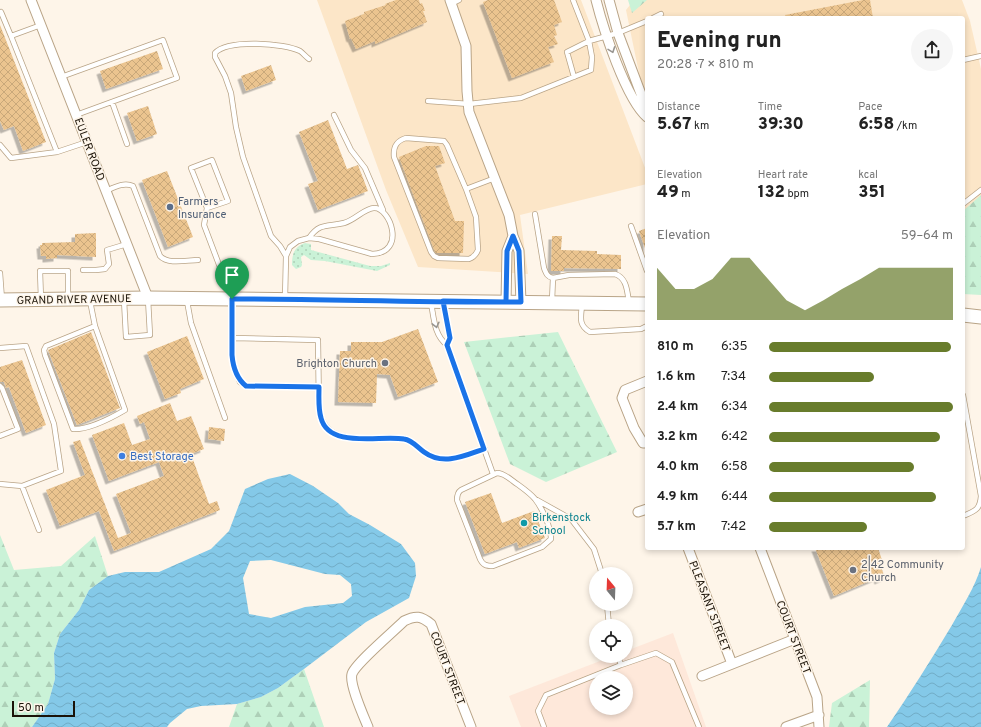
<!DOCTYPE html>
<html lang="en">
<head>
<meta charset="utf-8">
<style>
	:root { --surface:#fff; --page:#f6f6f6; --text:#222; --muted:#767676; --accent:#687c2c }
	body { margin:0; font-family:Overpass,sans-serif; background:var(--page); color:var(--text); height:100vh; display:flex; flex-direction:column; font-size:15px; white-space:nowrap }
	* { box-sizing:border-box; margin:0 }
	p { font-size:13px; color:var(--muted) }
	.icon { flex:none; width:22px; height:22px; fill:none; stroke:currentColor; stroke-width:2; stroke-linecap:round; stroke-linejoin:round }
	.map { position:relative; flex:1; overflow:hidden }
	.side { position:absolute; left:645px; top:16px; width:320px; height:534px; display:flex; flex-direction:column; background:var(--surface); border-radius:4px; box-shadow:0 2px 6px #0003 }
	.side>* { flex:none }
	.needle { width:26px; rotate:341deg }
	.fabs { position:absolute; left:589px; top:567px; display:grid; gap:8px }
	.fabs a { display:grid; place-items:center; width:44px; height:44px; border-radius:50%; background:var(--surface); box-shadow:0 2px 6px #0003; font-size:20px }
	.scale { position:absolute; left:12px; bottom:10px; width:63px; box-sizing:border-box; padding-left:4px; border:2px solid #1b1308; border-top:0; font-size:11px; line-height:14px; white-space:nowrap; color:#1b1308; -webkit-text-stroke:3px #fef5e9; paint-order:stroke }
	.pin { position:absolute; display:grid; place-items:center; width:34px; height:34px; color:#fff; margin:-41px -17px; border-radius:50% 50% 50% 0; rotate:-45deg; box-shadow:0 0 4px #0007 }
	.pin .icon { rotate:45deg }
	.round { display:grid; place-items:center; flex:none; width:42px; height:42px; border-radius:21px; background:var(--page) }
	.head { display:flex; align-items:center; justify-content:space-between; height:68px; padding:0 12px }
	h1 { font-size:22px; font-weight:800; line-height:30px }
	.metrics { display:grid; grid-template-columns:repeat(3,1fr); gap:6px; height:68px; padding:4px 12px }
	.metrics div { display:grid; align-content:center }
	.metrics b { font-size:17px; font-weight:800 }
	.metrics small { font-size:11px; font-weight:400 }
	.metrics p { font-size:11px }
	.chart { height:112px; padding:8px 12px }
	.chart p { display:flex; justify-content:space-between }
	.chart svg { width:100%; height:72px; margin-top:4px; fill:var(--accent); opacity:.7 }
	ul { padding:0 12px; list-style:none; font-size:13px }
	li { display:grid; grid-template-columns:64px 48px 1fr; align-items:center; height:30px }
	li i { height:10px; border-radius:5px; background:var(--accent) }
	.map>svg:first-child { display:block }
	.built { fill:#fce6c8 }
	.industrial { fill:#fee8da; fill-rule:evenodd }
	.forest { fill:url(#forest-firs) }
	.park { fill:url(#park-dots) }
	.water { fill:url(#water-waves); fill-rule:evenodd }
	.building { fill:url(#building-cross-hatch); filter:url(#shadow) }
	.lines { fill:none; stroke-linecap:round; stroke-linejoin:round }
	.lane-casing { stroke:#b9a487; stroke-width:6 }
	.street-casing { stroke:#b9a487; stroke-width:11 }
	.secondary-casing { stroke:#b9a487; stroke-width:15 }
	.lane { stroke:#fff; stroke-width:4.5 }
	.street { stroke:#fff; stroke-width:9 }
	.secondary { stroke:#fff; stroke-width:13 }
	.oneway { stroke:#989590 }
	.route-casing { stroke:#fff; stroke-width:8 }
	.route { stroke:#1a73e8; stroke-width:5 }
	.service-dot { fill:#5c6f8a; stroke:#fef5e9; stroke-width:1.5 }
	.worship-dot { fill:#6b7280; stroke:#fef5e9; stroke-width:1.5 }
	.shop-dot { fill:#3f7fe0; stroke:#fef5e9; stroke-width:1.5 }
	.culture-dot { fill:#0f9aa8; stroke:#fef5e9; stroke-width:1.5 }
	.labels { text-anchor:middle; stroke-width:3; stroke-linejoin:round; paint-order:stroke }
	.street-label { font-size:11px; fill:#1b1308; stroke:#fef5e9 }
	.service-label { font-size:11px; fill:#4e5e75; stroke:#fef5e9; text-anchor:start }
	.worship-label { font-size:11px; fill:#5b616d; stroke:#fef5e9; text-anchor:end }
	.shop-label { font-size:11px; fill:#366cbe; stroke:#fef5e9; text-anchor:start }
	.culture-label { font-size:11px; fill:#0d838f; stroke:#fef5e9; text-anchor:start }
</style>
</head>
<body>
<div class="map">
<svg width="981" height="727" viewBox="0 0 981 727">
	<defs>
		<pattern id="forest-firs" width="22" height="20" patternUnits="userSpaceOnUse"><rect width="22" height="20" fill="#caf2d7"/><path d="M5 1l3.5 6h-7zM16 11l3.5 6h-7z" fill="#adcfb7"/></pattern>
		<pattern id="park-dots" width="8" height="8" patternUnits="userSpaceOnUse"><rect width="8" height="8" fill="#caf2d7"/><path d="M2 2h.1M6 6h.1" fill="none" stroke="#adcfb7" stroke-width="1.8" stroke-linecap="round"/></pattern>
		<pattern id="water-waves" width="16" height="10" patternUnits="userSpaceOnUse"><rect width="16" height="10" fill="#84c9e8"/><path d="M0 5q4-4 8 0t8 0" fill="none" stroke="#71acc6"/></pattern>
		<pattern id="building-cross-hatch" width="8" height="8" patternUnits="userSpaceOnUse"><rect width="8" height="8" fill="#ebc48f"/><path d="M0 0l8 8M0 8l8-8" fill="none" stroke="#c9a87a"/></pattern>
		<filter id="shadow"><feDropShadow dx="-3.5" dy="3.5" stdDeviation="0" flood-color="#0004"/></filter>
	</defs>
	<rect width="100%" height="100%" fill="#fef5e9"/>
	<path class="built" d="M317,0H581L647,173V184L520,215L528,274L418,267L386,190Z
		M634,0H962L970,21L981,69V222L963,273V18H647V112L626,10Z"/>
	<path class="industrial" d="M673,633L706,727H521L509,696L613,656H626V651ZM596,678H626V708H596Z"/>
	<path class="forest" d="M628,0H647L632,13Z
		M981,195V295L963,294V211Z
		M558,332L617,452L546,482L510,464L464,342Z
		M0,535L14,570L61,566L95,536L108,576L89,590L79,610L60,634L54,653L55,679L48,704L32,727H0Z
		M304,669L324,727H229L237,704L261,697L278,688Z
		M870,680L869,727H829L832,703Z"/>
	<path class="park" d="M305,243L311,244V250L370,266H381L390,263V265L377,271L325,261L311,260L304,255L301,257L302,265L301,267L296,269L292,265C292,254 294,247 305,243Z"/>
	<path class="water" d="M290,474L313,486L338,503L349,514L370,525L401,544L415,563L416,576L409,598L366,622L304,669L278,688L261,697L237,704L201,706L187,709L170,723L167,727H32L48,704L55,679L54,653L60,634L79,610L89,590L108,576L125,572H159L211,549L229,531L245,489L268,479ZM271,560L325,574L340,575L351,584L352,596L343,603L305,607L271,618L249,614L243,578L250,561Z
		M981,567V727H887C910,693 931,660 952,625C962,607 975,587 981,567Z"/>
	<path class="building" d="M396,0H419L420,4L422,3L425,11H423L427,22L375,44V41L356,49L351,38L350,39L345,21L364,14V12L386,5L385,4Z
		M488,0H554L562,22L554,25L557,35L554,36L558,44L548,47L554,62L512,78L483,2Z
		M863,0H870L873,18H786L785,15Z
		M0,25L46,142L23,151L14,126L4,130L0,121Z
		M157,51L163,69L106,89L100,71Z
		M271,65L276,80L246,91L241,76Z
		M148,106L157,134L137,141L127,113Z
		M328,120L347,169L358,165L368,191L318,210L308,184L318,181L299,132Z
		M426,146H439L445,163L435,166L455,221H464L463,253H436L435,252L399,157Z
		M167,171L193,237L168,247L142,180Z
		M647,228V251H646L639,231Z
		M96,233V257L57,255V258L46,259V256H41L40,245H42V243L75,242V234Z
		M552,236H562L561,250L597,251V254L621,255V269L564,268V271H551Z
		M418,329L438,382L398,397L390,375L377,374L376,403L338,402L340,351H351V342H382Z
		M91,332L120,408L77,425L48,350Z
		M187,336L204,379L180,389L181,393L165,399L147,352Z
		M22,360L46,425L26,433L9,387L6,388L4,382H0V367Z
		M170,403L177,421L191,416L204,449L191,454L209,504L217,501L220,510L114,551L99,511L60,526L46,490L85,475L73,442L80,440L118,538L131,533L116,494L164,476L159,462L109,481L92,435L124,423L132,445L150,439L144,422L140,424L137,416Z
		M209,427L225,429L224,441L208,439Z
		M491,493L502,523L534,511L545,538L519,548L517,542L485,554L465,502Z
		M815,548H878L882,560L879,561L885,578L878,581L877,578L834,596Z"/>
	<g class="lines">
		<defs>
			<path id="lane" d="M573,0L589,41L618,33L647,21
				M451,4L459,0
				M0,13L1,12L11,36L41,25
				M653,18L661,14
				M11,36L57,152L87,142
				M963,60L981,56
				M61,77L163,40L177,78L76,115
				M428,101L469,104L521,98L591,70L592,57L589,41L567,52L574,77
				M112,102L127,144
				M334,115L351,150L365,168L383,210
				M0,145L11,158L57,152
				M466,189L476,217L478,250C476,255 474,257 469,259L438,258L434,256L431,252L394,157C393,147 396,141 406,138L444,141L447,145L466,189L495,178
				M106,191C115,187 124,182 133,186L160,256C168,265 187,260 198,260
				M963,204L981,190
				M207,208L228,201L212,160L191,168L207,208L204,225L232,299V355L233,364L237,375L240,382L246,386L319,387
				M535,214L544,268C546,273 547,277 553,278
				M631,226L647,271
				M286,256L280,246L271,236L260,205L243,157L236,127L231,93L225,76L215,57V53C228,39 284,43 300,51C303,53 306,57 309,59
				M83,270H96L105,269L109,264L107,250L127,244
				M0,273L2,300
				M41,299L40,271H68V298
				M285,299L286,256L290,247L298,241L309,238L319,239L372,254C407,253 390,207 374,208C365,208 355,220 344,223C328,227 320,222 309,238
				M124,300L126,337L150,335L148,299
				M90,301L95,326L125,410C113,417 88,430 73,429L45,355L44,350L46,346L95,326
				M187,301L191,323L225,418
				M552,301L553,278L569,275L615,274C627,278 627,291 629,302
				M431,303C434,318 434,335 447,345L493,474
				M443,303L450,338L447,345
				M582,305C581,317 578,325 590,332L641,329L647,326
				M232,338L318,340L319,409C326,453 376,433 406,439C415,443 421,451 430,456C447,465 467,455 485,449
				M0,348L26,346L54,424L61,471L22,486L0,484
				M0,386L2,388L18,429L0,436
				M963,395L981,496C980,510 975,511 963,516
				M497,473C503,473 509,478 513,481C521,487 529,492 535,499C542,508 551,527 551,539L542,547L493,566C486,566 483,565 480,559L457,500C457,495 458,492 461,490Z
				M22,486L39,530
				M537,500L571,519L594,549L602,574
				M607,604L609,626
				M618,656L621,665
				M544,727L538,711L546,695L621,665L656,653L672,662L699,727"/>
			<path id="street" d="M31,0L148,298
				M450,0L466,46L467,91L469,112L509,215L513,236L519,251L521,302
				M596,0C603,28 626,99 647,117
				M609,0L618,33L647,110
				M506,302L507,251L513,236
				M647,381L625,390L622,398L634,428L643,443H647
				M638,512L647,509
				M688,548L732,664
				M760,548L817,697L819,727
				M702,676L795,639
				M368,727C364,717 349,684 352,674C355,664 394,631 404,621C416,615 421,616 431,624L471,727
				M786,727L819,715"/>
			<path id="secondary" d="M0,300L148,298L647,304
				M963,315L981,317"/>
		</defs>
		<use href="#lane" class="lane-casing"/>
		<use href="#street" class="street-casing"/>
		<use href="#secondary" class="secondary-casing"/>
		<use href="#lane" class="lane"/>
		<use href="#street" class="street"/>
		<use href="#secondary" class="secondary"/>
	</g>
	<defs><path id="oneway-chevron" d="M-2-3.5L2.5 0L-2 3.5" fill="none" stroke-width="1.6" stroke-linecap="round" stroke-linejoin="round"/></defs>
	<g class="oneway">
		<use href="#oneway-chevron" transform="translate(612 50) rotate(70)"/>
		<use href="#oneway-chevron" transform="translate(436 325) rotate(76)"/>
	</g>
	<g class="lines">
		<defs>
			<path id="route" d="M232,299C328,299 425,303 521,302L519,251L513,236L507,251L506,302L443,301L450,338L447,345L484,449C464,456 443,466 424,452C417,447 412,440 404,439C380,435 329,449 321,418C318,408 319,397 319,387L246,386C236,378 233,367 232,355V299"/>
		</defs>
		<use href="#route" class="route-casing"/>
		<use href="#route" class="route"/>
	</g>
	<circle class="service-dot" cx="170" cy="207" r="4"/>
	<g class="worship-dot">
		<circle cx="385" cy="363" r="4"/>
		<circle cx="853" cy="570" r="4"/>
	</g>
	<circle class="shop-dot" cx="122" cy="456" r="4"/>
	<circle class="culture-dot" cx="524" cy="523" r="4"/>
	<g class="labels">
		<g class="street-label">
			<text transform="translate(90 149) rotate(69)" y="4">EULER ROAD</text>
			<text transform="translate(74 299) rotate(-1)" y="4">GRAND RIVER AVENUE</text>
			<text transform="translate(710 606) rotate(69)" y="4">PLEASANT STREET</text>
			<text transform="translate(794 637) rotate(69)" y="4">COURT STREET</text>
			<text transform="translate(448 668) rotate(69)" y="4">COURT STREET</text>
		</g>
		<g class="service-label">
			<text x="178" y="205">Farmers<tspan x="178" dy="13">Insurance</tspan></text>
		</g>
		<g class="worship-label">
			<text x="377" y="367">Brighton Church</text>
			<text x="861" y="568" text-anchor="start">2|42 Community<tspan x="861" dy="13">Church</tspan></text>
		</g>
		<g class="shop-label">
			<text x="130" y="460">Best Storage</text>
		</g>
		<g class="culture-label">
			<text x="532" y="521">Birkenstock<tspan x="532" dy="13">School</tspan></text>
		</g>
	</g>
</svg>
<div class="fabs">
<a><svg class="needle" viewBox="-14 -14 28 28"><path d="M0-13l5 13h-10z" fill="#e53935"/><path d="M0 13l5-13h-10z" fill="#767676"/></svg></a>
<a><svg class="icon" aria-label="locate" viewBox="0 0 24 24"><circle cx="12" cy="12" r="6"/><path d="M12 2v4M12 18v4M2 12h4M18 12h4"/></svg></a>
<a><svg class="icon" aria-label="layers" viewBox="0 0 24 24"><path d="M12 4l9 5-9 5-9-5zM3 14l9 5 9-5"/></svg></a>
</div>
<div class="scale">50 m</div>
<div class="pin" style="left:232px;top:299px;background:#1e9e55"><svg class="icon" aria-label="arrive" viewBox="0 0 24 24"><path d="M6 21V4h12l-3 4 3 4H6"/></svg></div>
<section class="side">
<div class="head"><div><h1>Evening run</h1><p>20:28 · 7 × 810 m</p></div><a class="round"><svg class="icon" aria-label="share" viewBox="0 0 24 24"><path d="M12 15V3M7 8l5-5 5 5M5 13v7h14v-7"/></svg></a></div>
<div class="metrics">
<div><p>Distance</p><b>5.67<small> km</small></b></div>
<div><p>Time</p><b>39:30</b></div>
<div><p>Pace</p><b>6:58<small> /km</small></b></div>
</div>
<div class="metrics">
<div><p>Elevation</p><b>49<small> m</small></b></div>
<div><p>Heart rate</p><b>132<small> bpm</small></b></div>
<div><p>kcal</p><b>351</b></div>
</div>
<div class="chart"><p><span>Elevation</span>59–64 m</p>
<svg viewBox="0 0 160 44" preserveAspectRatio="none"><path d="M0 44V12L10 25L20 25L30 19L40 6L50 6L60 19L70 32L80 38L90 32L100 25L110 19L120 12L130 12L140 12L150 12L160 12V44z"/></svg>
</div>
<ul>
<li><b>810 m</b>6:35<i style="width:99%"></i></li>
<li><b>1.6 km</b>7:34<i style="width:57%"></i></li>
<li><b>2.4 km</b>6:34<i style="width:100%"></i></li>
<li><b>3.2 km</b>6:42<i style="width:93%"></i></li>
<li><b>4.0 km</b>6:58<i style="width:79%"></i></li>
<li><b>4.9 km</b>6:44<i style="width:91%"></i></li>
<li><b>5.7 km</b>7:42<i style="width:53%"></i></li>
</ul>
</section>
</div>
</body>
</html>
